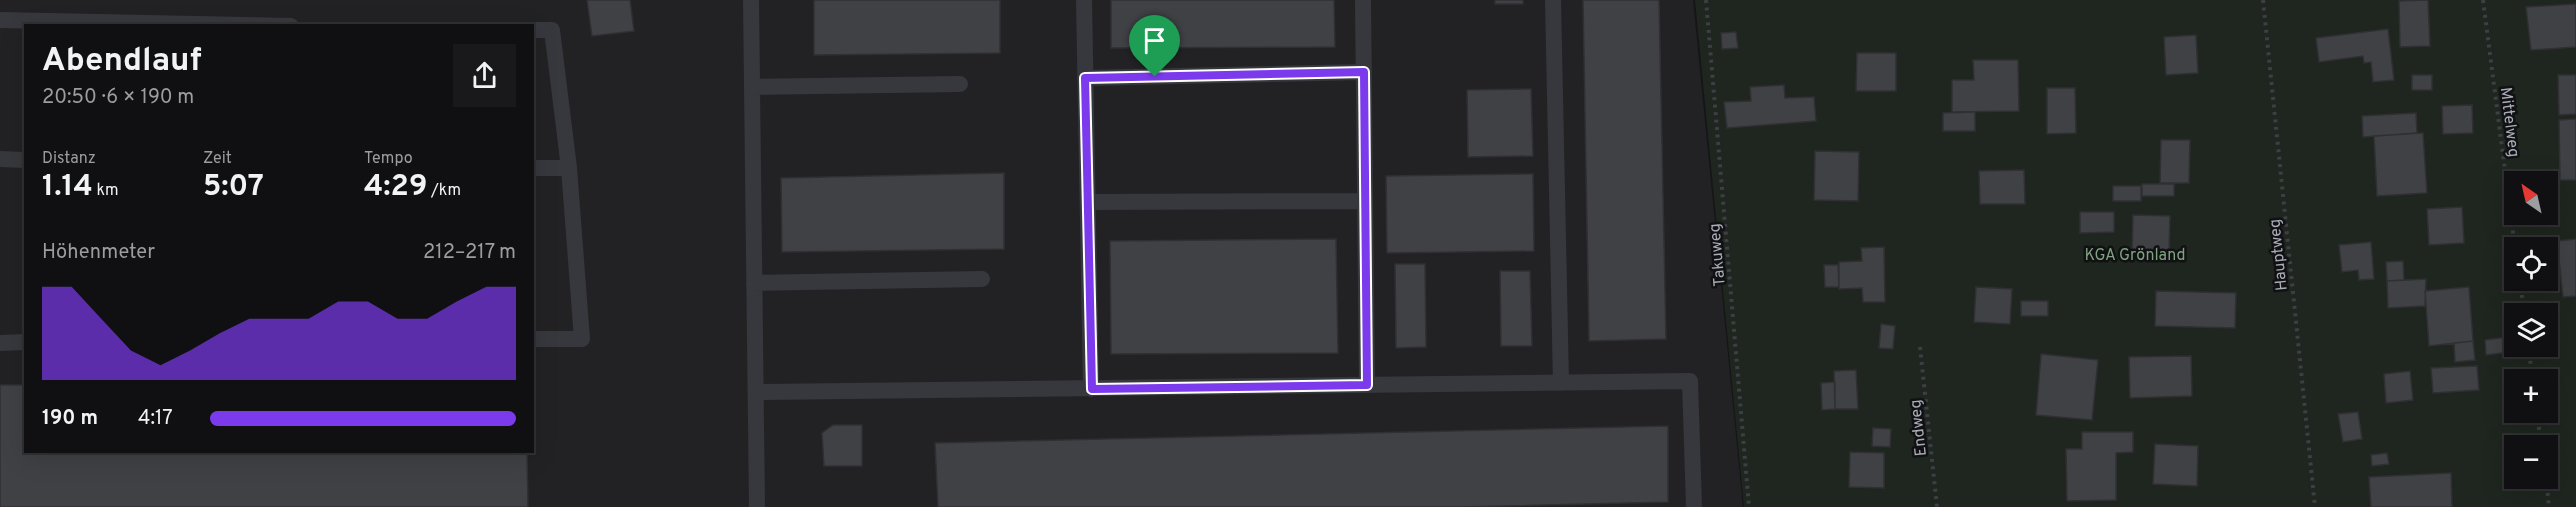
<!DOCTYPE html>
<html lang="de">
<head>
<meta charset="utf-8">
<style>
	:root { --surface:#101012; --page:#19191b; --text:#f1f3f6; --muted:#9c9d9f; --line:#303032; --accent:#7c3aed }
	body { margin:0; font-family:Overpass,sans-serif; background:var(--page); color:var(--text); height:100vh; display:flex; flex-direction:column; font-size:22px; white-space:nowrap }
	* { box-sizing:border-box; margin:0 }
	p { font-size:20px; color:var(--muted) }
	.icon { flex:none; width:33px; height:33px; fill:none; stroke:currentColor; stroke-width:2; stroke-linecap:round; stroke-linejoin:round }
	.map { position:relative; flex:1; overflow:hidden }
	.details { position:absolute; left:24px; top:24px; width:510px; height:429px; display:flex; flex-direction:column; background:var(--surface); border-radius:0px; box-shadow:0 6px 24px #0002,0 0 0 2px var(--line) }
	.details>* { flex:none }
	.needle { width:39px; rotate:326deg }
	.controls { position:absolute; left:2504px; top:171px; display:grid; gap:12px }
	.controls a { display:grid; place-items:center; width:54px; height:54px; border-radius:0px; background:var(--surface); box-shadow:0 6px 24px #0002,0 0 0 2px var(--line); font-size:30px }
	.pin { position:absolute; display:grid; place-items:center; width:51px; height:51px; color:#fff; margin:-62px -26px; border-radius:50% 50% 50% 0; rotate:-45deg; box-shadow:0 0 6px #0007 }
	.pin .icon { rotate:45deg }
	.round { display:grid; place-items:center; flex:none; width:63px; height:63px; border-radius:0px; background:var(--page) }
	.head { display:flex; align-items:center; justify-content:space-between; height:102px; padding:0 18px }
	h1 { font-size:33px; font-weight:700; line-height:45px }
	.figures { display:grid; grid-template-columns:repeat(3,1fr); gap:9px; height:102px; padding:6px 18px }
	.figures div { display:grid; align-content:center }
	.figures b { font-size:30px; font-weight:700 }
	.figures small { font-size:16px; font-weight:400 }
	.figures p { font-size:16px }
	.chart { height:168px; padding:12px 18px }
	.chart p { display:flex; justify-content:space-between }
	.chart svg { width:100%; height:108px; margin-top:6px; fill:var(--accent); opacity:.7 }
	ul { padding:0 18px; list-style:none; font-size:20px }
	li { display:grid; grid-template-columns:96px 72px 1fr; align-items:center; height:45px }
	li i { height:15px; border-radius:8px; background:var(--accent) }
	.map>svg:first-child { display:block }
	.built { fill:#222225; fill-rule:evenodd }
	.green { fill:#1e261f; fill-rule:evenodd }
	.building { fill:#404145; stroke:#303034; stroke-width:1.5 }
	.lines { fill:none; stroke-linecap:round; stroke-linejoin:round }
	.path { stroke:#3d3f44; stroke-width:4; stroke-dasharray:3 4.5; stroke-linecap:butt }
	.service { stroke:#37383d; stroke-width:16 }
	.route-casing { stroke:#fff; stroke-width:12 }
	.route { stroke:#7c3aed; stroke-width:8 }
	.labels { text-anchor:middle; stroke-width:5; stroke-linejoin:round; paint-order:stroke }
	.street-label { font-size:16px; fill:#a8adb8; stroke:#111113 }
	.park-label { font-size:16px; fill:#7fa381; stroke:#111113 }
</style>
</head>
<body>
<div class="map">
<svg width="2576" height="507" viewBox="0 0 2576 507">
	<rect width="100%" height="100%" fill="#161618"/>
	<path class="built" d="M0,0H1693L1743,507H0ZM26,26H532V452H26Z"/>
	<path class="green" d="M1695,0H2576V507H1744ZM2514,182H2547V214H2514ZM2514,248H2547V280H2514ZM2514,314H2547V346H2514ZM2514,380H2547V412H2514ZM2514,446H2547V478H2514Z"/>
	<path class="building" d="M587,0H630L634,31L592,36Z
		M814,0H1000V53L814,55Z
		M1111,0H1334L1335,47L1111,48Z
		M1495,0H1523V4H1495Z
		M1583,0H1659L1666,339L1589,341Z
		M2428,0L2430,46L2400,47L2399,1Z
		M2576,4V47L2531,50L2526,7Z
		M2388,29L2394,80L2373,82L2371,62L2364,63L2363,56L2319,62L2316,38Z
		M1736,32L1738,48L1722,49L1721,33Z
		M2196,35L2198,73L2166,75L2164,37Z
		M1857,53H1896V91H1856Z
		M1973,60H2018L2019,111L1952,112V80H1974Z
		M2412,75H2432V90H2412Z
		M2558,75H2576V114L2559,115Z
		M1784,85L1785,98L1814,97L1816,121L1727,128L1724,102L1751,101L1750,87Z
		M2047,88H2075L2076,133L2047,134Z
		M1531,89L1533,156L1468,157L1467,90Z
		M2472,105L2473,133L2443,134L2442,106Z
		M1975,112V131H1943V113Z
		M2416,113L2417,133L2363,137L2362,116Z
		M2576,119V180H2560L2559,120Z
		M2423,133L2427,193L2377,196L2374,136Z
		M2161,140H2190L2189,183H2160Z
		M1815,151L1859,152L1858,201L1814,200Z
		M2024,170L2025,204H1980L1979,171Z
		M1004,173V249L782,252L781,178Z
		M1533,174L1534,251L1387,253L1386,176Z
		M2142,184H2174V196H2142Z
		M2113,186H2141V201H2113Z
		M2462,207L2464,243L2429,245L2427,209Z
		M2080,212H2114V232L2080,233Z
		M2133,215L2170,216L2169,254H2132Z
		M1336,239L1338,353L1111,354L1110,241Z
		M2576,239V296L2563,297L2557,241Z
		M2371,242L2374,279L2359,280L2358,270L2342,272L2339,245Z
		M1884,247L1885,302H1863L1862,288L1839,289V262L1862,261L1861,248Z
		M2403,261L2404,280L2387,281L2386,262Z
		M1395,264H1425L1426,347L1396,348Z
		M1824,265H1838L1839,287H1825Z
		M1500,271H1530L1532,346H1501Z
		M2426,279L2425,306L2388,308L2387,281Z
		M1976,287L2012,289L2010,324L1974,322Z
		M2469,287L2473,341L2429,346L2425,291Z
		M2156,291L2236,293L2235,328L2155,326Z
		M2021,301H2048V316H2021Z
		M1881,324L1895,326L1893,349L1879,348Z
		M2507,337L2509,352L2486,355L2485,340Z
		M2473,341L2475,360L2455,362L2454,343Z
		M2041,354L2098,360L2092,420L2036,415Z
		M2191,356L2192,396L2130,398L2129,357Z
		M2477,366L2479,390L2433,393L2431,368Z
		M1856,370L1858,409H1835L1834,371Z
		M2410,371L2413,400L2386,403L2384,374Z
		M1835,382V409L1822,410L1821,383Z
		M0,385H26V452H527L528,507H0Z
		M2358,412L2362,439L2343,442L2338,414Z
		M833,425H862V466H824L822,433Z
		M1668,426V502L1463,507H938L935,443Z
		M1873,428L1891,429L1890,447L1872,446Z
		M2082,432H2133V452L2116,453V500L2067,501L2066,449H2082Z
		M2155,444L2198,446L2197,486L2153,484Z
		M1850,452L1884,453V488L1849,487Z
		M2387,453L2389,464L2372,466L2371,455Z
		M2451,473L2452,507H2371L2369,477Z"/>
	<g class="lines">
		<path class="path" d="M1706,0L1749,507
			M2263,0L2315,507
			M2483,0L2515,248
			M2520,280L2524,314
			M2528,346L2533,380
			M1920,347L1937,507
			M2537,412L2541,446
			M2546,478L2549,507"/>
		<path class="service" d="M751,0L757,507
			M1084,0L1091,389
			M1363,0L1367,385
			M1553,0L1561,383
			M0,20L291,26
			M532,30H552L569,168
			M1085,78L1364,72
			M752,87L960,84
			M0,159L26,160
			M532,168H569L582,339H532
			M1088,202L1365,201
			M754,283L982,279
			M0,343L26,342
			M757,392L1690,381L1694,507"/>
	</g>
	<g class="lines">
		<defs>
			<path id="route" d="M1364,72L1367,385L1092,389L1085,78Z"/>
		</defs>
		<use href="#route" class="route-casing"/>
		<use href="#route" class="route"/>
	</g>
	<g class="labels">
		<g class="street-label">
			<text transform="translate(2511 122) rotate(83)" y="6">Mittelweg</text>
			<text transform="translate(1716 255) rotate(-95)" y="6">Takuweg</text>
			<text transform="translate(2277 255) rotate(-96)" y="6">Hauptweg</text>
			<text transform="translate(1917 428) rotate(-96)" y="6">Endweg</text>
		</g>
		<g class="park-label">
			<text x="2135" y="260">KGA Grönland</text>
		</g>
	</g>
</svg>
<div class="controls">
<a><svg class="needle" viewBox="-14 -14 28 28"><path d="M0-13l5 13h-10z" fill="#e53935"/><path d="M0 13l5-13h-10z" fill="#9c9d9f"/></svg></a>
<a><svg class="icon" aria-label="locate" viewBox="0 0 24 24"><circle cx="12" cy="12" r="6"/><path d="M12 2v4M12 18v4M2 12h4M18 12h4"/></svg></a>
<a><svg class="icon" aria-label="layers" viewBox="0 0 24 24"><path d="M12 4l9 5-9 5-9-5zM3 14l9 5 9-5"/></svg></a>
<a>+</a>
<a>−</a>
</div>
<div class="pin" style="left:1155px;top:77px;background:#1e9e55"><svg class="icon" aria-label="arrive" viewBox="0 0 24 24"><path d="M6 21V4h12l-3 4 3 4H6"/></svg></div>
<section class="details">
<div class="head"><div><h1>Abendlauf</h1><p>20:50 · 6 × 190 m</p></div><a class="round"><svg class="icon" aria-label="share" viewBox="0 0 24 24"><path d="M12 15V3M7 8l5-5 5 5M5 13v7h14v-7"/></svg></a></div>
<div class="figures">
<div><p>Distanz</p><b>1.14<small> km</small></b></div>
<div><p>Zeit</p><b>5:07</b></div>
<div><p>Tempo</p><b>4:29<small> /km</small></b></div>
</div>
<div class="chart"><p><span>Höhenmeter</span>212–217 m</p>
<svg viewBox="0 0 160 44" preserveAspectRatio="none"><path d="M0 44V6L10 6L20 19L30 32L40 38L50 32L60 25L70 19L80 19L90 19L100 12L110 12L120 19L130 19L140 12L150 6L160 6V44z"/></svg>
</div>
<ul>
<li><b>190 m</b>4:17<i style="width:100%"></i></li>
</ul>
</section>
</div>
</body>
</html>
